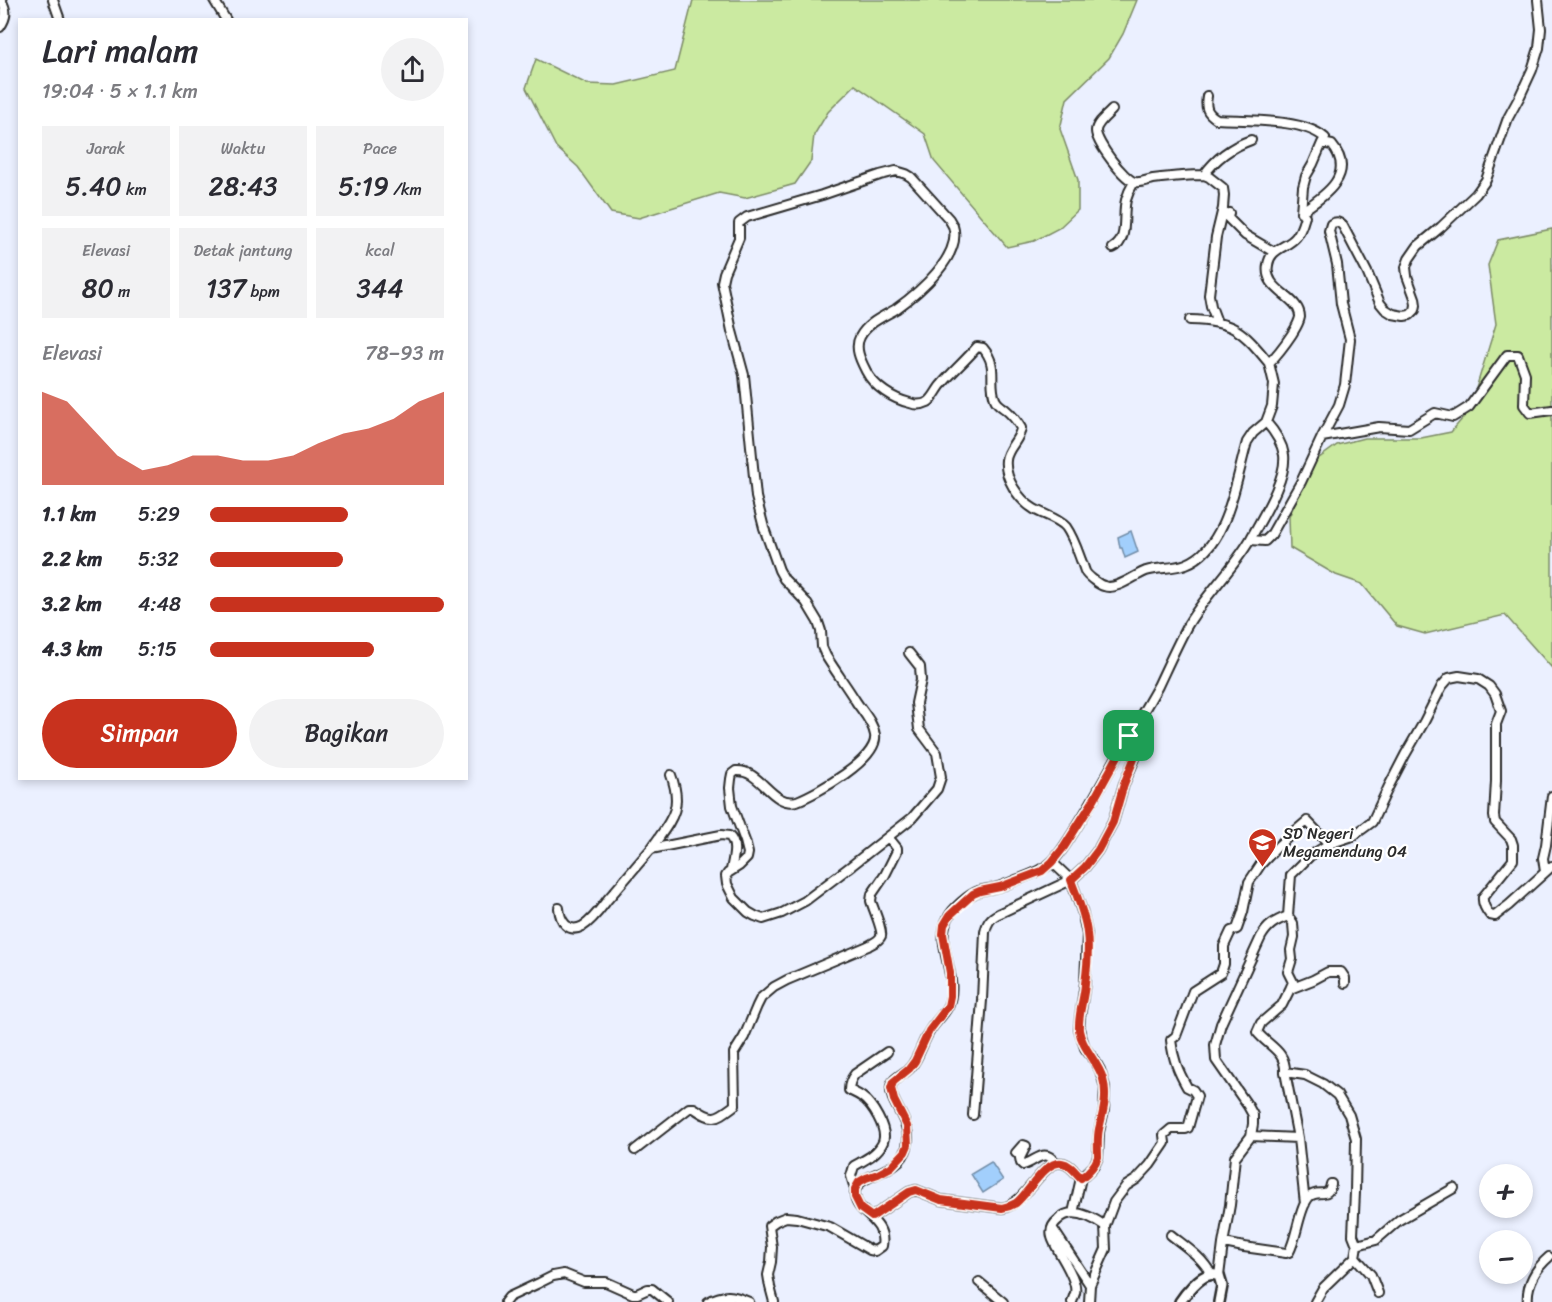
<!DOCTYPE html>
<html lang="id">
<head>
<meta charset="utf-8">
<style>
	:root { --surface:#fff; --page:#f2f2f3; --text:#2b2b33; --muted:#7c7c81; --accent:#c8321e }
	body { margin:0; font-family:Sriracha,sans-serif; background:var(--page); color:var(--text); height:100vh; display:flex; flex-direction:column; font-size:22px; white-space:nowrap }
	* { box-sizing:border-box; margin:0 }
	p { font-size:20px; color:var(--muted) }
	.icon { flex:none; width:33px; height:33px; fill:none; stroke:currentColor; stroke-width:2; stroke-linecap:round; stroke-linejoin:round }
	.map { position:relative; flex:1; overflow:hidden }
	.panel { position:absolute; left:18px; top:18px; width:450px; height:762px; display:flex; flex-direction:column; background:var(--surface); border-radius:0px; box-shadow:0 3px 9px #0003 }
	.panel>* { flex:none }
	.controls { position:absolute; left:1479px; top:1164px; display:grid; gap:12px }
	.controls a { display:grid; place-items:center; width:54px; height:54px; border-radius:50%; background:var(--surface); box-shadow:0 3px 9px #0003; font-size:30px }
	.pin { position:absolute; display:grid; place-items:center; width:51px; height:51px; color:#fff; margin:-26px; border-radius:12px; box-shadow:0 3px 9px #0006 }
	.round { display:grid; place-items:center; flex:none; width:63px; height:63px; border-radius:32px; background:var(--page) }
	.head { display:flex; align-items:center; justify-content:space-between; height:102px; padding:0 24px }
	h1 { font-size:33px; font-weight:600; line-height:45px }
	.figures { display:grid; grid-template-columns:repeat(3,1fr); gap:9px; height:102px; padding:6px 24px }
	.figures div { display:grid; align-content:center; border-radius:0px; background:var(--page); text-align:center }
	.figures b { font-size:26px; font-weight:600 }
	.figures small { font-size:16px; font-weight:400 }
	.figures p { font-size:16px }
	.chart { height:168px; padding:12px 24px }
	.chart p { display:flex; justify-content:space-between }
	.chart svg { width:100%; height:108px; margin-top:6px; fill:var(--accent); opacity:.7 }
	.action { display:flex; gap:12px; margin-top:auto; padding:12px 24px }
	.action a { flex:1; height:69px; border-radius:36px; background:var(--accent); color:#fff; font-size:24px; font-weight:600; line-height:69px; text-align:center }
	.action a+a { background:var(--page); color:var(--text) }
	ul { padding:0 24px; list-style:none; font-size:20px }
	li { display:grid; grid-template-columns:96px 72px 1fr; align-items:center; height:45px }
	li i { height:15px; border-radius:8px; background:var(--accent) }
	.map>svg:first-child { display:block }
	.green { fill:#cbeaa1; stroke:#7b8a66; stroke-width:1.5 }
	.water { fill:#a2cffc; stroke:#728da8; stroke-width:1.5 }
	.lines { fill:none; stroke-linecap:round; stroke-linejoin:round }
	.minor-casing { stroke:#2b2b2b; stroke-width:12 }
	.tertiary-casing { stroke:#2b2b2b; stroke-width:14 }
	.minor { stroke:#fff; stroke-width:8 }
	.tertiary { stroke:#fff; stroke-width:9 }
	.route-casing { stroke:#fff; stroke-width:12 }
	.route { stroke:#c8321e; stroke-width:8 }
	.labels { text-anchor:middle; stroke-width:4.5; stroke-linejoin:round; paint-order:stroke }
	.poi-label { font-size:16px; fill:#2b2b2b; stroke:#fff; text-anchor:start }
</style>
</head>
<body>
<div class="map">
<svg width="1552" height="1302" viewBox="0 0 1552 1302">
	<rect width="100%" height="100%" fill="#ebf0ff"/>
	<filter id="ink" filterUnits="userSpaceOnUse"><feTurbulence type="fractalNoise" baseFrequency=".0167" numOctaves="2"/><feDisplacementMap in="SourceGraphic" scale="12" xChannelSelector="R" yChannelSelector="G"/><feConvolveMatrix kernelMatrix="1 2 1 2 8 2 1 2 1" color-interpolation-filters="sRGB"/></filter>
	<g filter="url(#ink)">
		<path class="green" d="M693,0H1137L1123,34L1109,58L1067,99L1060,129L1078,180V210L1059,228L1034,241L1007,247L934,161L925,134L855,85L828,112L814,135L811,161L795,184L745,198L719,193L639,218L611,213L578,167L556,147L526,88L536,59L587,84L616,85L675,71Z
			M1552,229V668L1505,615L1425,634L1397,626L1362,584L1336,575L1290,548L1289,517L1311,464L1337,445L1364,438H1421L1451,432L1469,411L1496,324L1488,265L1498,240Z"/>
		<path class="water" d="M1131,531L1138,552L1125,558L1122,548H1120L1118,537Z
			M991,1162L1003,1180L983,1193L971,1174Z"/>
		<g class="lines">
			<defs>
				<path id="minor" d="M53,0L60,20
					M214,0L226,20
					M0,27C7,17 7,10 1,0
					M1207,96C1205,108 1207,113 1217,119C1247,121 1303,118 1325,138L1322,143L1332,145C1357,175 1324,196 1301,212L1305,216C1303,223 1301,231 1296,237C1287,248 1270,248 1268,265C1263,291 1300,296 1300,317C1299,323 1295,329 1292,334C1284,346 1279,353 1269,363L1274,384L1272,406L1266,422
					M1112,110C1107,115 1096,124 1096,131C1096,142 1124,180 1135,182C1140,183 1148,180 1153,179C1170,177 1187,175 1204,175L1209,177L1223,188L1224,195L1223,208L1216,237L1209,295L1211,306L1217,322
					M1204,175C1216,158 1231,147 1251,140
					M1301,212L1303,187L1306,176L1313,164L1322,143
					M1229,213L1228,218L1245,235L1274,252
					M1113,248C1129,240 1122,215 1126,200C1128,193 1131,187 1134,182
					M1190,320C1233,321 1242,330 1269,363
					M1322,437L1379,427L1409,429L1435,413L1453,417L1469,407L1507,355H1518L1525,374L1524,405L1530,413L1552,410
					M909,653L920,667L921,680L916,703L919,729L937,753L941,777L937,789L912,818L851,866L805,901L782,913L763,919L755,916L748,912L734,898L727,884L726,876L728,873L739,866L747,858L748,853L745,841L732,806L730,788L731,779L732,774L736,771C761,769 771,807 797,801C817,793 879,759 875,735C873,723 864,713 857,703C847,687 836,672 826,656L822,647L821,631L818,622L806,602L784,579L779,570L764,528L756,497L744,375L732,331L722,282L724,273L739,238V223L747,217L822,195L880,175L896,171L906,174L911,177L949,219C949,219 953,226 953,226C963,256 917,294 896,309C883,317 867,323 860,337C854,348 861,361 866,371C874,387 893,399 910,403C915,405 922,405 928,402C934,398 937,389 942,384C953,371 966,360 977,347L983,348C999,367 988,380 995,399C997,404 1001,406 1005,409C1011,414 1017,421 1021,428C1020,440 1007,448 1006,460C1004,478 1019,500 1034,509C1044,515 1058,518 1066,527C1073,537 1077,549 1081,560C1083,564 1084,570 1086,573C1089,577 1099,585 1104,586C1116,591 1135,575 1146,571C1159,567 1173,569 1186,564C1228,548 1236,479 1247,442L1253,433L1266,422C1274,431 1282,442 1284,455C1287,479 1261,519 1250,540
					M671,775C684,810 670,821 651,849L721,835L729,836C738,844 733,859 731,870
					M1052,862L1071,880L1082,911L1087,934L1085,983L1080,1017L1079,1029L1085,1048L1095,1061L1100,1070L1105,1087L1104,1110L1099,1132L1098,1157L1094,1166L1081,1178
					M1545,872L1543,858L1546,845L1552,796
					M559,908C560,921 568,934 583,926C593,920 601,908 608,899C623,882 637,865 651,849
					M1290,989L1293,982L1288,972L1292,959L1291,950L1294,937L1293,923L1288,916L1291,875L1310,856L1329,844L1353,836L1372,822L1389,786L1405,755L1424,722L1442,686L1449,678L1459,676L1478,679L1489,686L1495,694L1501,711L1496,724V781L1494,816L1495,822L1511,839L1513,845V860L1483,897C1482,904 1486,910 1490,915L1495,916L1509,905L1552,866
					M1285,1072L1305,1075L1323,1084L1337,1095L1349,1115L1356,1139L1355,1192L1353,1235L1357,1245L1355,1257L1371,1275L1378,1293
					M973,1115L982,1000L985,932C987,923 990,918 998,914L1071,880L1085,867L1098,850L1113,822L1124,784L1136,756L1134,746L1129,736
					M1251,1136L1298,1138
					M635,1150L689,1108H694C714,1122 716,1119 735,1105L734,1053L744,1037L757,1006L761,998L774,987L787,980L868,946C873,943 879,941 881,936C883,930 873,908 871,901L872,894L885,875L897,851V848L888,837
					M1016,1153L1023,1145L1026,1146L1020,1158L1021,1163L1023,1165C1037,1161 1044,1147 1056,1163
					M855,1189L851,1176L854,1166C864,1160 878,1154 883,1142C888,1129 872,1104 862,1097C858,1094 853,1092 849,1090C849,1083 851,1079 855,1074L887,1052
					M1305,1204L1298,1138L1285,1072C1286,1051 1268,1046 1257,1032L1261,1023L1282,1005L1290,989L1313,980L1328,972H1341L1345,978V983
					M872,1217L909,1192L916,1190L941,1200L1002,1208C1027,1204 1042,1159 1062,1163C1070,1164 1076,1173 1081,1178L1073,1213
					M1105,1226L1114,1202L1126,1186L1137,1179L1150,1165L1165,1143L1164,1135L1171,1129H1186L1188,1128L1197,1096L1193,1090L1187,1087C1178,1071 1173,1059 1171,1040L1176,1036L1193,991L1221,973L1224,964V946L1231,931L1237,929L1243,912L1249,882L1261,864L1279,845L1307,821L1329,844
					M1053,1229L1090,1285
					M1171,1235C1186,1247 1202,1257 1211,1274
					M1223,1244L1230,1205L1235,1157L1251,1136L1253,1124V1115L1248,1106L1216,1060L1215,1045L1221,1024L1261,937C1268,925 1275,921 1288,916
					M1357,1245L1376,1240L1399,1220L1454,1188
					M1219,1276L1223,1244H1229L1244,1247L1286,1253L1289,1252C1297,1238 1299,1208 1309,1197C1318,1188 1328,1200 1331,1184
					M979,1282L1003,1302
					M505,1302L509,1297L539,1283L553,1276L564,1274L584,1282H606L633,1294H637L648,1289H652L668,1302
					M708,1302C724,1293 733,1295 749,1302
					M774,1302L770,1287L768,1275L771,1262L772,1247L769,1226L776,1221L786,1217L797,1218L830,1227L870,1250L875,1251L882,1246C887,1218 853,1214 855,1192C856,1173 900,1175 907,1147C913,1120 889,1104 891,1087C892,1078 904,1074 910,1068C919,1058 922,1043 929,1032C934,1023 943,1016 948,1006C961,977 933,945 948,918C953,908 968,895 979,891C986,889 993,889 1001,886C1008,884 1015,880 1022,878C1034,873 1044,870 1053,861C1063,850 1071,836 1079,823C1095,797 1109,771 1124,744C1135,725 1147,706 1158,686C1167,667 1176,647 1186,628C1203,597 1231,572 1250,540L1265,541L1271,535L1301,482L1322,437L1339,405L1345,385L1350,339L1341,304L1337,264L1329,231L1331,224C1337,221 1339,222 1343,226L1367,272L1380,303L1385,309L1393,314L1404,316L1410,315L1415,310L1416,305L1415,298L1407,276L1406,267L1409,259L1418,246L1441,227L1476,194L1486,180L1508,118L1520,96L1532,70L1539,48L1541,29L1538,0
					M1072,1302C1073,1299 1074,1296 1075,1293C1078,1281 1063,1260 1058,1250C1056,1246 1053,1241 1052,1237C1050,1230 1053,1224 1058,1220C1071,1206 1092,1217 1105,1226L1106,1249L1090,1285L1089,1302
					M1315,1302L1323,1288L1355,1257
					M1528,1302C1526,1285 1536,1268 1549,1257"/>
				<path id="tertiary" d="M1180,1302C1185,1294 1200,1276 1209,1275C1212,1274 1216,1275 1219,1276L1222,1286L1219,1302"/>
			</defs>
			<use href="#minor" class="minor-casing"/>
			<use href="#tertiary" class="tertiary-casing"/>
			<use href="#minor" class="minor"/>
			<use href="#tertiary" class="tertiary"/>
		</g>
	</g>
	<g class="lines" filter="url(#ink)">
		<defs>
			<path id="route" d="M1129,736L1136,754L1124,784L1113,822L1098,850L1085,867L1071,880C1077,897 1085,914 1087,933C1089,947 1087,969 1085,984C1084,999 1078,1014 1079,1030C1082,1049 1098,1061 1103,1079C1108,1096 1103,1112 1099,1129C1097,1138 1098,1148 1098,1157C1095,1166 1089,1172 1081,1178C1076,1173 1070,1164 1062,1163C1045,1160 1028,1194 1016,1203C1011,1206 1008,1207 1002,1208L941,1200L916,1190L909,1192L872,1217L861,1209L855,1197V1189L859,1182L866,1178L878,1174L891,1167L905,1152L908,1145L907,1126L894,1100L891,1088L893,1082L909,1069L915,1061L929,1031L948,1006L950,996V973L943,934L944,925L950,915L973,894L980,891L1000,887L1042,871L1052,862L1064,847L1092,803Z"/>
		</defs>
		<use href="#route" class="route-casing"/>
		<use href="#route" class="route"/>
	</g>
	<defs>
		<symbol id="school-pin" viewBox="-11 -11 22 30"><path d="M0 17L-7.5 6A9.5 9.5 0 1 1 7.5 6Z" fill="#c8321e" stroke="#fff"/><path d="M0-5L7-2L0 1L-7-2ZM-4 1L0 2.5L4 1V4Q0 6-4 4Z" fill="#fff"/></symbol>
	</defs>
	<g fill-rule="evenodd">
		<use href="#school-pin" x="1246" y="826" width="33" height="45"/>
	</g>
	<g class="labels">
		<g class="poi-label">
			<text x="1283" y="839">SD Negeri<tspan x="1283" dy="18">Megamendung 04</tspan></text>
		</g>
	</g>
</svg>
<div class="controls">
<a>+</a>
<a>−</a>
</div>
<div class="pin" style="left:1129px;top:736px;background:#1e9e55"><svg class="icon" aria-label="arrive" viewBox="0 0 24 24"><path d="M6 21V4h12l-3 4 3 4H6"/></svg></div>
<section class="panel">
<div class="head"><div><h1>Lari malam</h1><p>19:04 · 5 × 1.1 km</p></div><a class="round"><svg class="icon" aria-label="share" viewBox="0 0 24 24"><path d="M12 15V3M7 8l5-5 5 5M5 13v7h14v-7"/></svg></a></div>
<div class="figures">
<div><p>Jarak</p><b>5.40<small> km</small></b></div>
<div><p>Waktu</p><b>28:43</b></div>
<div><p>Pace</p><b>5:19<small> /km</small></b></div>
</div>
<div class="figures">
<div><p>Elevasi</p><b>80<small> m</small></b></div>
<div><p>Detak jantung</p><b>137<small> bpm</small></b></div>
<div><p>kcal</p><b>344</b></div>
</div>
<div class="chart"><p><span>Elevasi</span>78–93 m</p>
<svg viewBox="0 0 160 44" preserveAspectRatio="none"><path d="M0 44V6L10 10L20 21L30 32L40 38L50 36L60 32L70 32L80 34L90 34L100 32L110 27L120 23L130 21L140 17L150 10L160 6V44z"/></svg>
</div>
<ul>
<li><b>1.1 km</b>5:29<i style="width:59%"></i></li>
<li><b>2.2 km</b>5:32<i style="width:57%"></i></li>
<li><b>3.2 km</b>4:48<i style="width:100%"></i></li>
<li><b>4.3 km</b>5:15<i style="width:70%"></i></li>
</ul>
<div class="action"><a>Simpan</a><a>Bagikan</a></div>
</section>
</div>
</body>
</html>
